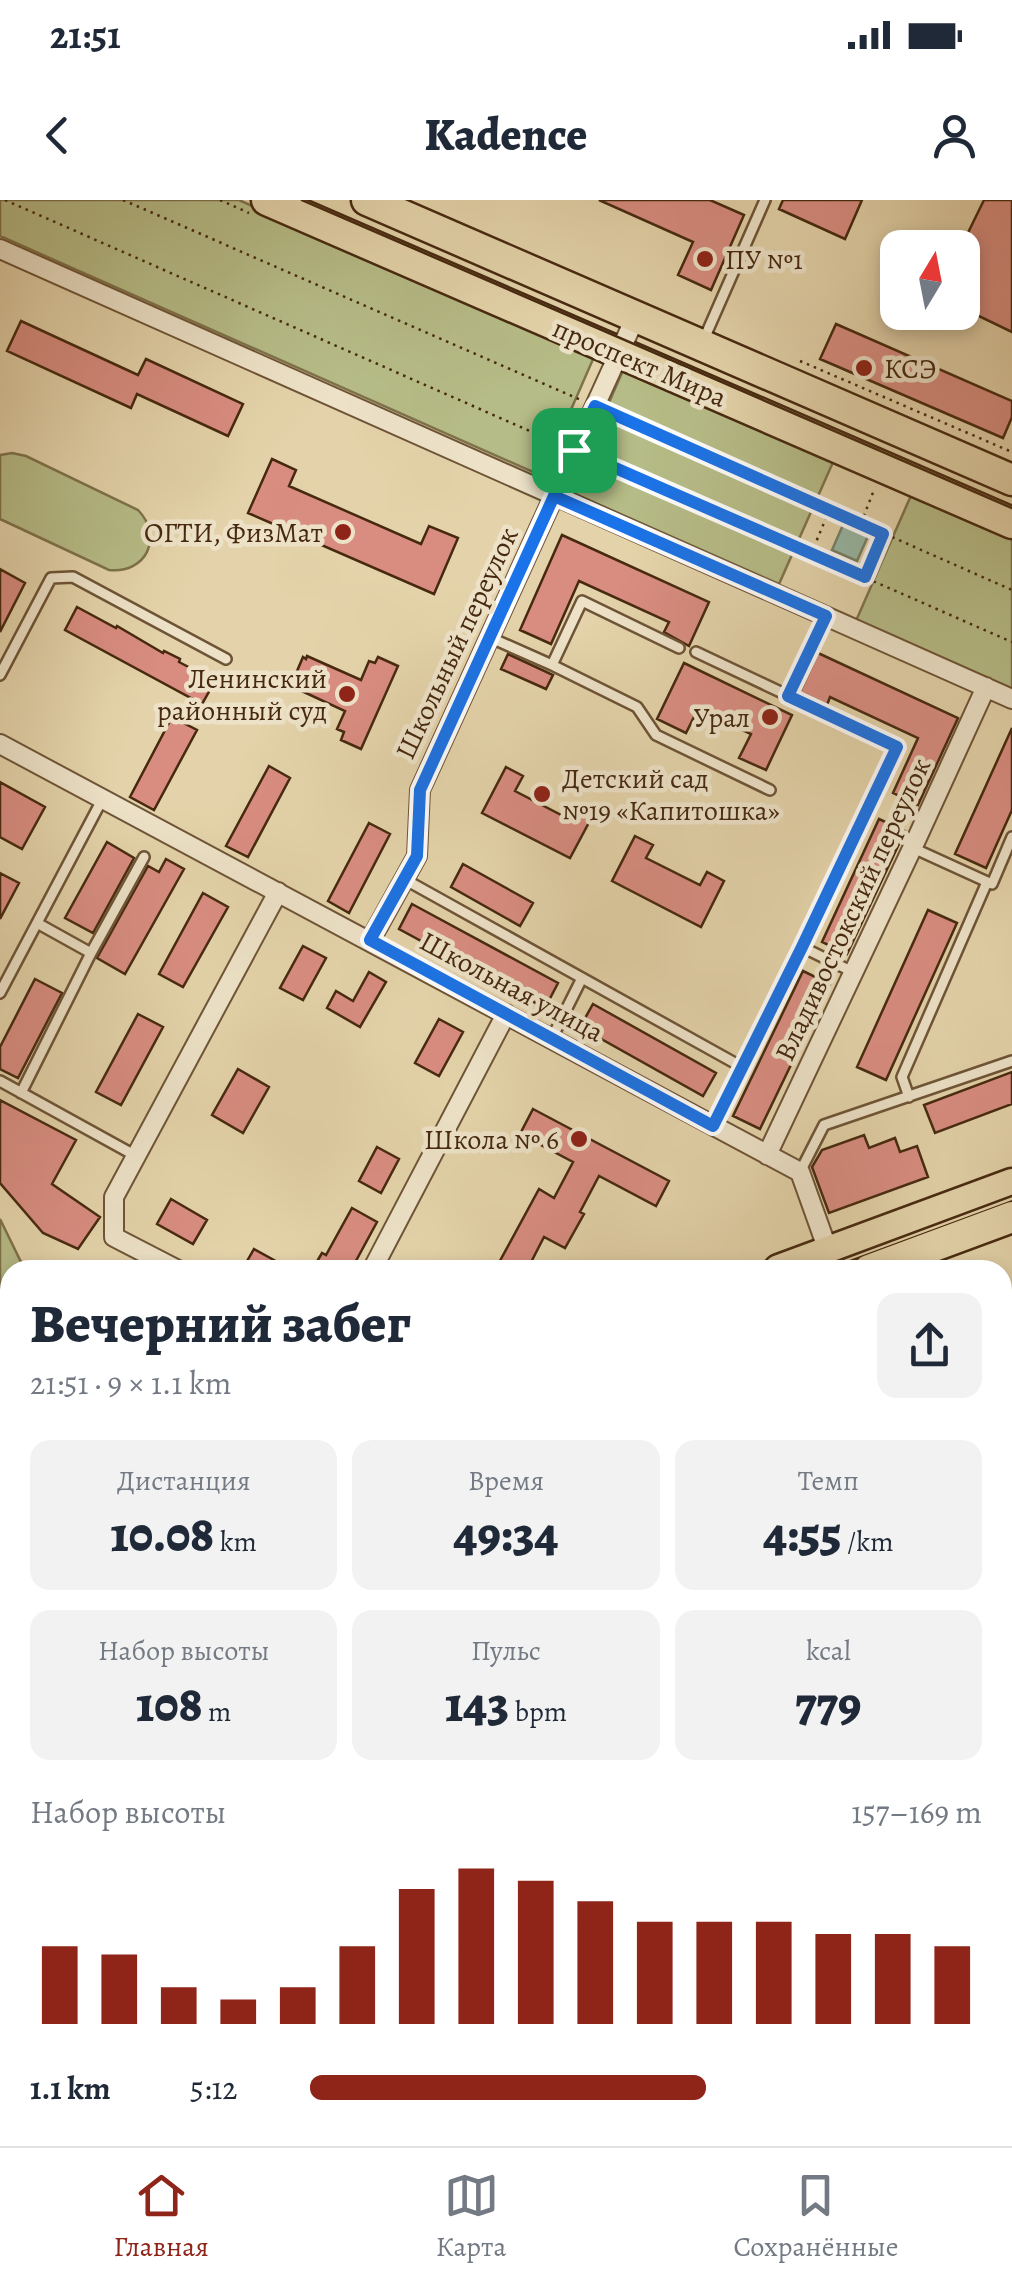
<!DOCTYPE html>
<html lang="ru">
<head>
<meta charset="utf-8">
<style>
	:root { --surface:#fff; --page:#f2f2f3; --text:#1f2937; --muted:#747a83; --line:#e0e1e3; --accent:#8f2418 }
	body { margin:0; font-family:Alegreya,serif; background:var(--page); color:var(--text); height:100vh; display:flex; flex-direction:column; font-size:38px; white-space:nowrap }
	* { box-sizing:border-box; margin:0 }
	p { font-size:32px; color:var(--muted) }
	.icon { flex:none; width:55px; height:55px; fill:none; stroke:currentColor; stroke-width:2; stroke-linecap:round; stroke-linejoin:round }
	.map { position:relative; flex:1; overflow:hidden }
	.sheet { position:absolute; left:0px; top:1060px; width:1012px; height:888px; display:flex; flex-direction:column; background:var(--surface); border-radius:30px 30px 0 0; box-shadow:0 5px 15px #0003 }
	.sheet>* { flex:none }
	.needle { width:65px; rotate:10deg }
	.buttons { position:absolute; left:880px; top:30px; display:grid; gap:20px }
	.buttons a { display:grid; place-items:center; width:100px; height:100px; border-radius:20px; background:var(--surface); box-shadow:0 5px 15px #0003; font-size:50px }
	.pin { position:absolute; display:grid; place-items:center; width:85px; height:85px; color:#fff; margin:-42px; border-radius:20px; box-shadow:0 5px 15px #0006 }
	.round { display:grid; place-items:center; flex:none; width:105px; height:105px; border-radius:20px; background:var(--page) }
	.summary { display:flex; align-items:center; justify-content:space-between; height:170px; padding:0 30px }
	h1 { font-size:55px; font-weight:800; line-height:75px }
	.stats { display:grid; grid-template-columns:repeat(3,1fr); gap:15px; height:170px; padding:10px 30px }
	.stats div { display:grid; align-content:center; border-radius:20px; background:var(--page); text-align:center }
	.stats b { font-size:50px; font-weight:800 }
	.stats small { font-size:28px; font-weight:400 }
	.stats p { font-size:28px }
	.chart { height:280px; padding:20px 30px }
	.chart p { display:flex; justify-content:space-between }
	.chart svg { width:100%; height:180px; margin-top:10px; stroke:var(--accent); stroke-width:6 }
	ul { padding:0 30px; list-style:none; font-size:32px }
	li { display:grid; grid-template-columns:160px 120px 1fr; align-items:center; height:75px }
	li i { height:25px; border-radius:12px; background:var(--accent) }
	.status { display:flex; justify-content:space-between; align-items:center; height:70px; padding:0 50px; background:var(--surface); direction:ltr }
	.status svg { height:28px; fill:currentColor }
	header { display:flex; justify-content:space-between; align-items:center; height:130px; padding:0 30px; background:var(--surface); font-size:45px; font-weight:800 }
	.tab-bar { display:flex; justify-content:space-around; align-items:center; height:140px; border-top:2px solid var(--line); background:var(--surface); font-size:28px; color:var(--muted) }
	.tab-bar a { display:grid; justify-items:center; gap:5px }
	.tab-bar .selected { color:var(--accent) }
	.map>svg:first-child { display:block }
	.green { fill:#b6bc87; stroke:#7e724b; stroke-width:2.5 }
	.water { fill:#96b8a6; stroke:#767f6a; stroke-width:2.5 }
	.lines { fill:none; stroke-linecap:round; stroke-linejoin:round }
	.river { stroke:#96b8a6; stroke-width:28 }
	.building { fill:#d98d81; stroke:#46290f; stroke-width:2.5 }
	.lane-casing { stroke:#6e5436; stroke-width:14 }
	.street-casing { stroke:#6e5436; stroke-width:22 }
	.secondary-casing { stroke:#46290f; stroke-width:30 }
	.primary-casing { stroke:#46290f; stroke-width:35 }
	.path { stroke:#46290f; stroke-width:2.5; stroke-dasharray:2.5 5; stroke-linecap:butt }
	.lane { stroke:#ede2c8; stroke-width:9 }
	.street { stroke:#ede2c8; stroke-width:18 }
	.secondary { stroke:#ede2c8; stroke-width:25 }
	.primary { stroke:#e4d3aa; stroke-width:30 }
	.tram { stroke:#46290f; stroke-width:2.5 }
	.route-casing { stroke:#fff; stroke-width:20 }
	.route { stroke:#1a73e8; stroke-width:12 }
	.poi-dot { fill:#8f2418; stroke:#ede2c8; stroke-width:4 }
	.labels { text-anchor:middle; stroke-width:9; stroke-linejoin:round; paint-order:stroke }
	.poi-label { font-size:28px; fill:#46290f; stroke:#ede2c8; text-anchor:end }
	.street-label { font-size:28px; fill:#46290f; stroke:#ede2c8 }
</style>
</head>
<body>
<div class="status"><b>21:51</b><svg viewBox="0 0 49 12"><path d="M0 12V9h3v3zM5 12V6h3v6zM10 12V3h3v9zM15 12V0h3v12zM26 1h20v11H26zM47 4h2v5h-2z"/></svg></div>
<header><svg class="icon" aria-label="back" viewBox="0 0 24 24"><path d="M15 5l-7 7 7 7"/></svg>Kadence<svg class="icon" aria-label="person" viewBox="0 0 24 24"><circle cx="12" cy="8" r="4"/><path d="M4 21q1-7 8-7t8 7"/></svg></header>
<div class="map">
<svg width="1012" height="1946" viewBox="0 0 1012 1946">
	<rect width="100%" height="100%" fill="#e4d3aa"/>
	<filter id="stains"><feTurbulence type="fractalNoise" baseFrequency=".002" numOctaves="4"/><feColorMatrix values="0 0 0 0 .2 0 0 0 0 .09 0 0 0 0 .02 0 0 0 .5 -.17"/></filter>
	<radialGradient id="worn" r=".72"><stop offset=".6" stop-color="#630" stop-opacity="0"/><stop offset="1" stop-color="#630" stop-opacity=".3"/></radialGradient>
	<path class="green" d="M0,0H239L594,157L542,276L0,36Z
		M624,168L834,260L779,384L570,292Z
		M12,253L26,256L138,310C164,337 146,374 109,370L0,319V255Z
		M913,291L1012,334V491L855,423Z
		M0,1019L22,1064L32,1070H10V1221L0,1218Z
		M859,1938H990L994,1946H861Z"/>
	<path class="water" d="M843,325L868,336L857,361L832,350Z"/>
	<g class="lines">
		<path class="river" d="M0,1181L10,1187
			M922,1938L924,1946"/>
	</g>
	<path class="building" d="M599,0H710L744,15L711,90L678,75L693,42Z
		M783,0H862L845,39L779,9Z
		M984,0H1012V132L962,108V45Z
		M21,121L138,175L146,159L243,204L228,236L137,194L131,208L7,151Z
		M836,124L1012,201V217L1003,238L820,159Z
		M272,259L296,270L289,286L421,344L429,326L458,338L434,394L248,313Z
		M562,335L709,402L689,446L664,432L669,422L579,381L551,444L520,430Z
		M0,369L25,383L0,432Z
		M77,407L116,428L117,426L163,453L164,451L180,459L179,462L215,481L202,504L65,430Z
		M818,453L958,518L918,605L893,593L918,538L830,497L827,505L800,492Z
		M508,454L553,475L546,489L501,469Z
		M307,456L361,480L369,461L375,463L378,457L398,466L361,549L341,540L344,532L337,529L345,511L293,487L294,484L292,483L303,457L306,459Z
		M684,463L792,515L766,570L739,558L751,534L698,509L686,533L657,519Z
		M172,517L197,530L154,610L130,597Z
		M1012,528V610L986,668L955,654Z
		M269,566L290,578L248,657L226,646Z
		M506,567L523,576L515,591L569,619L576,604L594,613L570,658L482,613Z
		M0,582L45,607L22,649L0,637Z
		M879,619L905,631L847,754L822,742Z
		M369,623L390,634L349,713L328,701Z
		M635,636L653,645L646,658L700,685L707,672L724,681L701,727L612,681Z
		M107,642L134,658L93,733L65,718Z
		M166,659L184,669L125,774L97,758L148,666L159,672Z
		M463,664L533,703L520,726L451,687Z
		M0,673L19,683L0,719Z
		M203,693L228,707L183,787L159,774Z
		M412,704L558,783L545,808L399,729Z
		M928,710L957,723L886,880L857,867Z
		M303,746L326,758L303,800L280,788Z
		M803,771L830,784L760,929L733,916Z
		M369,772L386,782L360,827L327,808L336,791L353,801Z
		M35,779L62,793L18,878L0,869V847Z
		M593,804L716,873L703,896L580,827Z
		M138,814L163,827L121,905L96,892Z
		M439,819L463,832L439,876L415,863Z
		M238,869L269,887L243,933L212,915Z
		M1012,872V904L935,933L924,905Z
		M0,900L76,940L52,984L100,1017L78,1049L43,1033L0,983Z
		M533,909L669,981L656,1006L599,976L580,1012L584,1014L565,1048L544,1037L527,1070H495L539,989L554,998L573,962L520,934Z
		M864,935L869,948L895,938L900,952L917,946L928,977L829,1013L812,967L822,950Z
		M377,947L399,959L381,993L359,981Z
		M171,999L207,1020L193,1044L157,1024Z
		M352,1008L377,1022L351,1070H312L322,1053L326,1055Z
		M254,1049L292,1070H242Z"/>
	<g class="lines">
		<defs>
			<path id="lane" d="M704,139L765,0
				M491,438L552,465
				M679,448L582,401L552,465L637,507L656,535L770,590
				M696,452L897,547L802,747
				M0,475L51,378L73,377L226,459
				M788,496L826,417
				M913,648L992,684L1012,637
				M404,679L742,867
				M37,723L91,753
				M0,793L103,598
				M552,838L582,778
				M0,881L136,956
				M21,893L91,753L144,657
				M909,897L902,877L987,682
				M713,926L802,747L853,772
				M800,972L824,925L1012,861
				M1002,1435L1012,1432
				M0,1475L10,1473
				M1002,1500L1012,1497
				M1002,1602L1012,1625
				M1002,1668L1012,1664
				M0,1738L10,1793
				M0,1853L10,1851
				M1002,1876L1012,1872
				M1002,1918L1012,1942
				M130,1938L131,1946
				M192,1938L193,1946
				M485,1938L486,1946
				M694,1938L695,1946
				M782,1938L783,1946"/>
			<path id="street" d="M0,49L1012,499
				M0,544L800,972L835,1070
				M370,741L417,656L420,590L636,116
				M767,955L917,638L986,487
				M178,1070L114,1037V997L278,692
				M372,1070L506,814
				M1002,1266L1012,1291
				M364,1946L422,1938"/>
			<path id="secondary" d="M0,1417H10
				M577,1938L579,1946"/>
			<path id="primary" d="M267,0L1012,323
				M367,0L1012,280
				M779,1070L1012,984
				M869,1070L1012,1017
				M0,1254L10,1252
				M0,1277L10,1275"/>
		</defs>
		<use href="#lane" class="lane-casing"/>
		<use href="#street" class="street-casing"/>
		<use href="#secondary" class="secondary-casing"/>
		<use href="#primary" class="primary-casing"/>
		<path class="path" d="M5,0L557,243
			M123,0L581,200
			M220,0L249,13
			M800,161L1012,252
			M611,213L1012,390
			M592,258L1012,442
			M861,323L874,290
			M811,354L829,311
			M865,377L883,335
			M731,1070L758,1060
			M0,1225L10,1223
			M945,1938L948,1946
			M890,1946L892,1938"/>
		<use href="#lane" class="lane"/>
		<use href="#street" class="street"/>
		<use href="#secondary" class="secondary"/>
		<use href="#primary" class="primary"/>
		<path class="tram" d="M302,0L1012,308
			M813,1070L1012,996
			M0,1263L10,1261"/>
	</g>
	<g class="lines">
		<defs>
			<path id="route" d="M574,250L554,296L420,590L417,656L370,740L713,926L802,747L897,547L788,496L826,416L554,296L574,250L865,377L883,334L595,206L574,250"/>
		</defs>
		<use href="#route" class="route-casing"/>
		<use href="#route" class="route"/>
	</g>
	<g class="poi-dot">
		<circle cx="705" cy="59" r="10"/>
		<circle cx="864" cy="168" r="10"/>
		<circle cx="343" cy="332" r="10"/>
		<circle cx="347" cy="494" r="10"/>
		<circle cx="770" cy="517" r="10"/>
		<circle cx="542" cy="594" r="10"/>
		<circle cx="579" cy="939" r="10"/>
	</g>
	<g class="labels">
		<g class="poi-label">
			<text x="725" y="69" text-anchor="start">ПУ №1</text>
			<text x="884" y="178" text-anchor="start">КСЭ</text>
			<text x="323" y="342">ОГТИ, ФизМат</text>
			<text x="327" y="488">Ленинский<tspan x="327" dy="32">районный суд</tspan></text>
			<text x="750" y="527">Урал</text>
			<text x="562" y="588" text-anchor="start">Детский сад<tspan x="562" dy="32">№19 «Капитошка»</tspan></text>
			<text x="559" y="949">Школа № 6</text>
		</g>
		<g class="street-label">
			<text transform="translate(640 162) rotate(23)" y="10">проспект Мира</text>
			<text transform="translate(456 443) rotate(-65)" y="10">Школьный переулок</text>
			<text transform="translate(852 709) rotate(-65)" y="10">Владивостокский переулок</text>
			<text transform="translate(512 786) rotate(28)" y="10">Школьная улица</text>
		</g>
	</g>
	<rect width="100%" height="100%" filter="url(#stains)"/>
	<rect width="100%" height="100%" fill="url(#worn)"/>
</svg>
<div class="buttons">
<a><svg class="needle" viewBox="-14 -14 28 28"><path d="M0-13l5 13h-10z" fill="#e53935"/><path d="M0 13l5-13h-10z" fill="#747a83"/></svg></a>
</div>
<div class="pin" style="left:574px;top:250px;background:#1e9e55"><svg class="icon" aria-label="arrive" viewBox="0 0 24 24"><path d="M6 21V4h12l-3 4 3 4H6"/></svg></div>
<section class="sheet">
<div class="summary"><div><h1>Вечерний забег</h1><p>21:51 · 9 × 1.1 km</p></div><a class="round"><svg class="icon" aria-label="share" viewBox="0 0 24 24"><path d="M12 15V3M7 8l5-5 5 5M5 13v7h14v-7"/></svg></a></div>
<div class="stats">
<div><p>Дистанция</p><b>10.08<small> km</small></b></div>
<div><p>Время</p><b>49:34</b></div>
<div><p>Темп</p><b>4:55<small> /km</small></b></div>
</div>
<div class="stats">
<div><p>Набор высоты</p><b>108<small> m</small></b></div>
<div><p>Пульс</p><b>143<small> bpm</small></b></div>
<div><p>kcal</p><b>779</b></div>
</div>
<div class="chart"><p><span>Набор высоты</span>157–169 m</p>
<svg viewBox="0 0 160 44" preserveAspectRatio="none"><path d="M5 44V25M15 44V27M25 44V35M35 44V38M45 44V35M55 44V25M65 44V11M75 44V6M85 44V9M95 44V14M105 44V19M115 44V19M125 44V19M135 44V22M145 44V22M155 44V25"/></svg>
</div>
<ul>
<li><b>1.1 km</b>5:12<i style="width:59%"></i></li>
</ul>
</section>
</div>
<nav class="tab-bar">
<a class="selected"><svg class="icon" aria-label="home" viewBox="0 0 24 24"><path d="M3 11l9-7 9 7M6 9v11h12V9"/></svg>Главная</a>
<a><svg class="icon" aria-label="map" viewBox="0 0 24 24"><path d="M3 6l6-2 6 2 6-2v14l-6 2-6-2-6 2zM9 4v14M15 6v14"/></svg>Карта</a>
<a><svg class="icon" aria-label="saved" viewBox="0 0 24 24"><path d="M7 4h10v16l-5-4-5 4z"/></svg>Сохранённые</a>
</nav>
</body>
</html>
